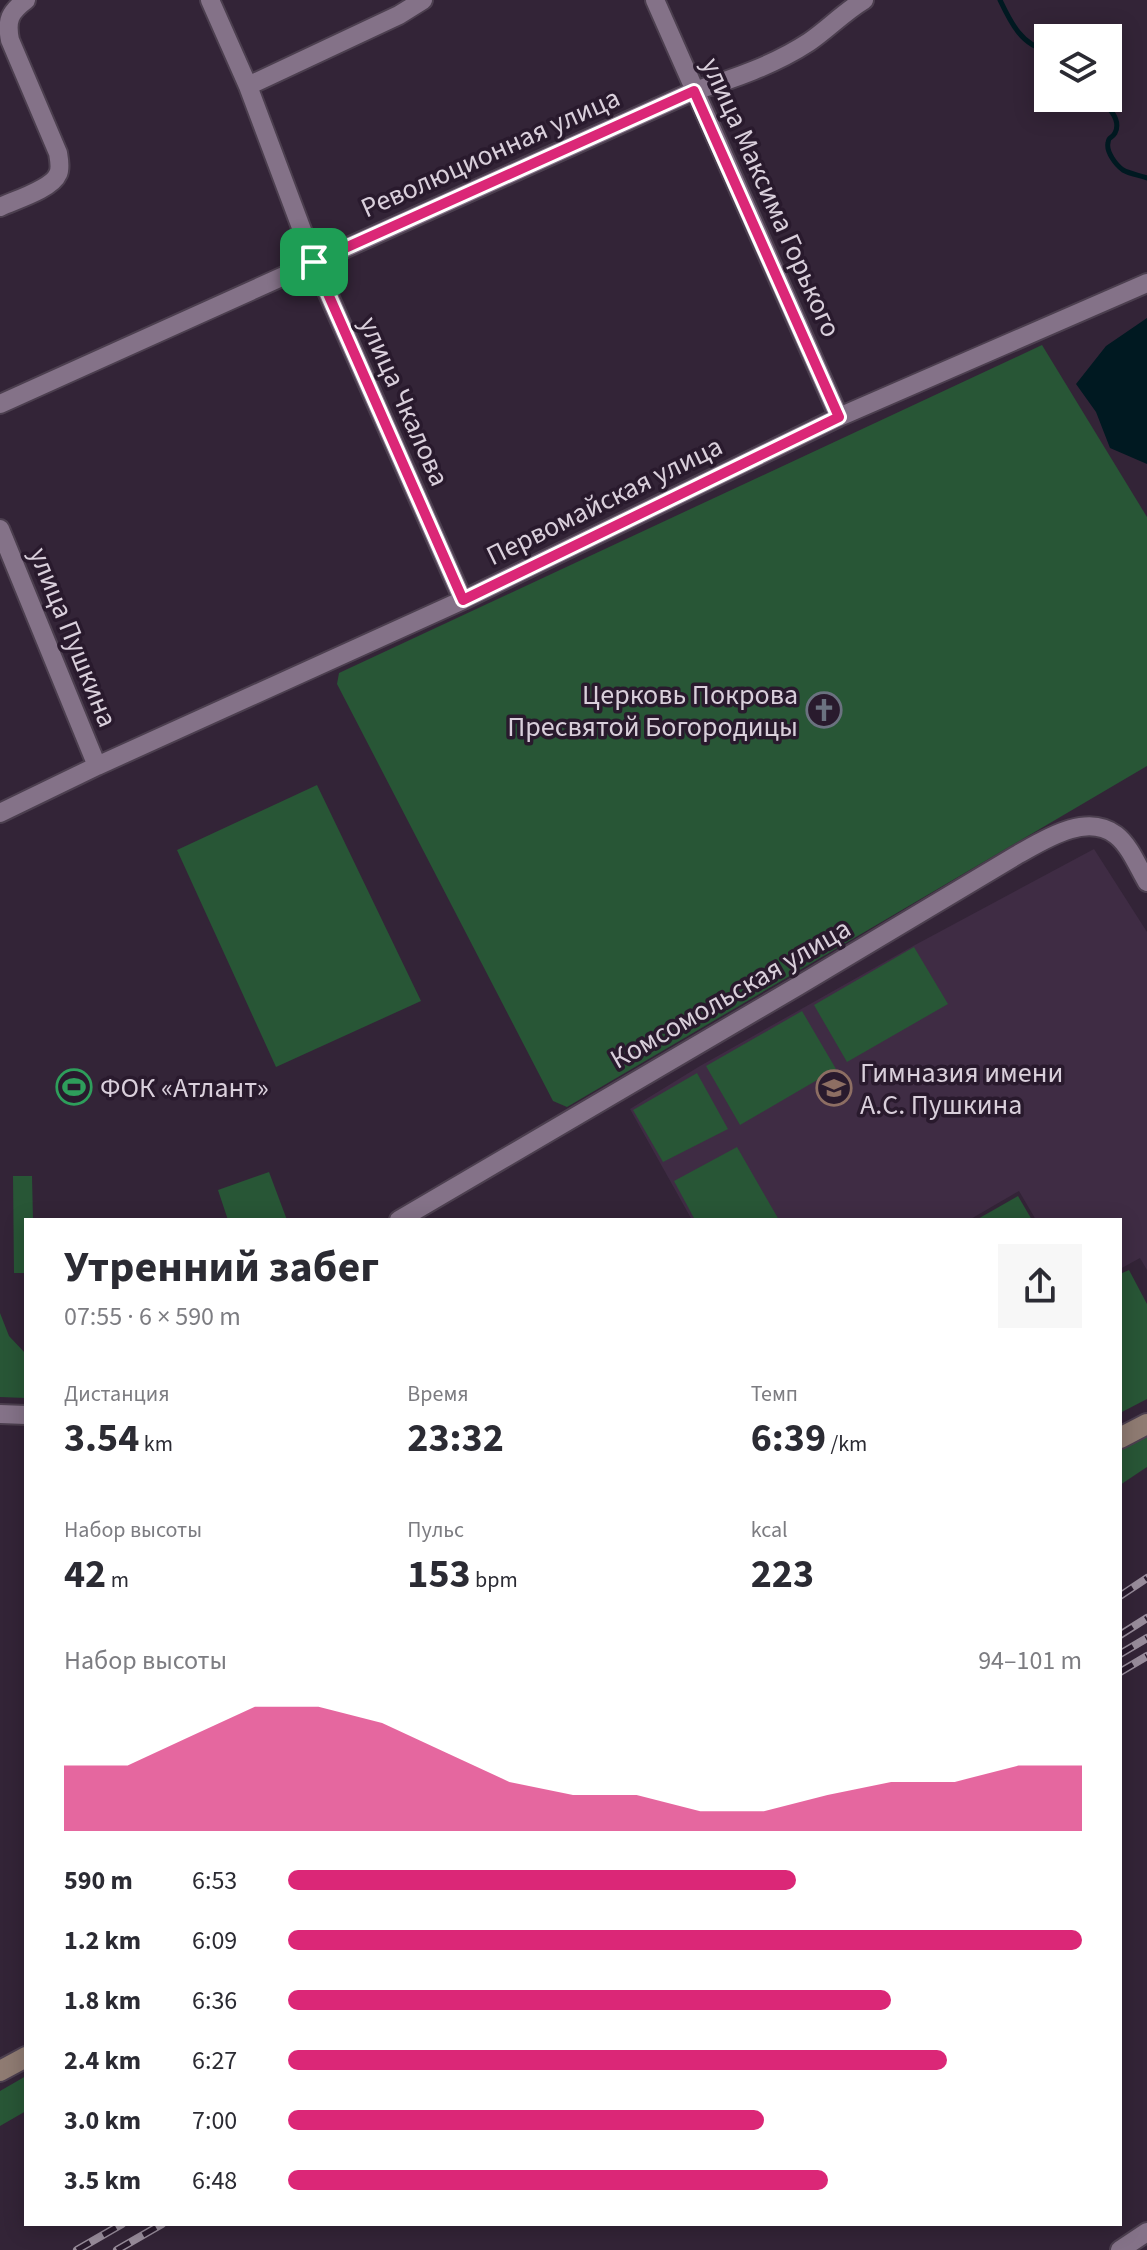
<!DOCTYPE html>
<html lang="ru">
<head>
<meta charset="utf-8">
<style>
	:root { --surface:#fff; --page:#f7f7f7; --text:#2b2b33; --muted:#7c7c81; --accent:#db2777 }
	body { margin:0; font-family:"Source Sans 3",sans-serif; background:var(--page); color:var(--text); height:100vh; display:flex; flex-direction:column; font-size:30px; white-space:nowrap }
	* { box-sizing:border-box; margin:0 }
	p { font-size:26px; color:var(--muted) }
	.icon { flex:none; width:44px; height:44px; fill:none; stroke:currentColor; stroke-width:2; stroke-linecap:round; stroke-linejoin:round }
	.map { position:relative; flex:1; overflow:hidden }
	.sheet { position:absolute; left:24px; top:1218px; width:1098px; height:1008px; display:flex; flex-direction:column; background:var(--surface); border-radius:0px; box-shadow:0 4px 20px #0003 }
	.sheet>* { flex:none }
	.fabs { position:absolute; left:1034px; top:24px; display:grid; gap:16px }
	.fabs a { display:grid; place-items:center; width:88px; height:88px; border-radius:0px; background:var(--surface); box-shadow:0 4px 20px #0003; font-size:40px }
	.pin { position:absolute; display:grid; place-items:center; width:68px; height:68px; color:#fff; margin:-34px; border-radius:16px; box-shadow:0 4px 12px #0006 }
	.round { display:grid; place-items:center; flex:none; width:84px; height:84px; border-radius:0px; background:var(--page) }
	.head { display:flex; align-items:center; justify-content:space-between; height:136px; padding:0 40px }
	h1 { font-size:44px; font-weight:700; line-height:60px }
	.stats { display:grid; grid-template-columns:repeat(3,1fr); gap:12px; height:136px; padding:8px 40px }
	.stats div { display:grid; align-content:center }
	.stats b { font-size:40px; font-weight:700 }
	.stats small { font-size:22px; font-weight:400 }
	.stats p { font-size:22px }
	.chart { height:224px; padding:16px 40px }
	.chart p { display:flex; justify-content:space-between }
	.chart svg { width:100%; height:144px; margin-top:8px; fill:var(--accent); opacity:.7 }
	ul { padding:0 40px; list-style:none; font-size:26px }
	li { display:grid; grid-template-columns:128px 96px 1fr; align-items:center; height:60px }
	li i { height:20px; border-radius:10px; background:var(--accent) }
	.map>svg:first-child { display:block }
	.built { fill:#3f2c44 }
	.green { fill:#285636 }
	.water { fill:#001921 }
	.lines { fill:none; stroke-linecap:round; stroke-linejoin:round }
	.stream { stroke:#001921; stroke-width:5 }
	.street-casing { stroke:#4c3f4f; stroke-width:22 }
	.secondary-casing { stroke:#4c3f4f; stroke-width:24 }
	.street { stroke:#847288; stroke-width:18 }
	.secondary { stroke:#8f7b72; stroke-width:20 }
	.rail-casing { stroke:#988c9b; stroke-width:8 }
	.rail { stroke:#291a2d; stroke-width:5; stroke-dasharray:15; stroke-linecap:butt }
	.route-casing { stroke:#fff; stroke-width:16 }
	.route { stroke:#db2777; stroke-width:10 }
	.labels { text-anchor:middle; stroke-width:7; stroke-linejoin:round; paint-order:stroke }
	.street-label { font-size:28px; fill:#d9cfdb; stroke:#291a2d }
	.poi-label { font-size:28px; fill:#d9cfdb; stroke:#291a2d; text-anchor:start }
</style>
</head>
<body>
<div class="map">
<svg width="1147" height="2250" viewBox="0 0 1147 2250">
	<rect width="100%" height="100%" fill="#332437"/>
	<path class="built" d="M1094,849L1147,932V1270L1140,1258L1120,1269V1220H1036L1019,1191L969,1220H692L630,1109L700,1066L915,945Z"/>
	<path class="green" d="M1042,345L1147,517V766L567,1107L553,1101L337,684L339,673Z
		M317,785L421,1001L276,1067L177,850Z
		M914,947L948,1004L847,1062L814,1005Z
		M802,1011L836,1069L740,1125L706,1066Z
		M697,1073L728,1129L663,1162L633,1110Z
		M737,1147L779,1220H695L674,1181Z
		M269,1172L287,1220H228L218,1190Z
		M13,1176H32L33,1220H26V1273H14Z
		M1018,1196L1032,1220H976Z
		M1129,1270L1147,1304V1399L1120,1413V1274Z
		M0,1313L9,1336L26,1354V1398L0,1397Z
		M1147,1431V1467L1120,1485V1445Z
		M26,2076V2111L0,2126V2091Z"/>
	<path class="water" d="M1147,318V464L1110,448L1096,412L1076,384L1106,346Z"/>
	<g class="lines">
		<path class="stream" d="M1000,0C1010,21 1022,47 1048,50
			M1095,98C1107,104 1122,119 1115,133C1111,140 1109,135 1108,143C1106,152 1116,165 1123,170C1130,174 1139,175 1147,178"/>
		<defs>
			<path id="street" d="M210,0L248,86L314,262L463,600
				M655,0L839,417
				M248,86L399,15L423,0
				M0,207C15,200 52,189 58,174C61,168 59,159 58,153L10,40C6,20 10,12 26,0
				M0,404L694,91C733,79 774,65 809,42C828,29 844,12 864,0
				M0,529L97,766
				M0,813L97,766L463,600L839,417L1147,283
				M399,1220L798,986L1017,855C1044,840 1086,812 1116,835C1130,846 1138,867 1147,882
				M0,1414L26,1415
				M1120,2250L1147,2232"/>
			<path id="secondary" d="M1120,1438L1147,1424
				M0,2071L26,2057"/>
		</defs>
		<use href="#street" class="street-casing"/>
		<use href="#secondary" class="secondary-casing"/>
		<use href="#street" class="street"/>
		<use href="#secondary" class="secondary"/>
		<defs>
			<path id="rail" d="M1120,1596L1147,1578
				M1120,1635L1147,1618
				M1120,1654L1147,1638
				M1120,1672L1147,1656
				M77,2250L122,2224
				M117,2250L162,2224"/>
		</defs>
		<use href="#rail" class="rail-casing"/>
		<use href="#rail" class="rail"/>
	</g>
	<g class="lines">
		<defs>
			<path id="route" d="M694,91L839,417L463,600L314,262Z"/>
		</defs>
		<use href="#route" class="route-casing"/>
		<use href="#route" class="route"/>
	</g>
	<defs>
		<symbol id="church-ring" viewBox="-11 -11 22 22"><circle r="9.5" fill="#291a2d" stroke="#6b7280" stroke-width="1.5"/><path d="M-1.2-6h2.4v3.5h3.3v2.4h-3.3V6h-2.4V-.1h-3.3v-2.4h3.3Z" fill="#6b7280"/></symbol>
		<symbol id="stadium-ring" viewBox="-11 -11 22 22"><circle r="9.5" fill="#291a2d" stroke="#2e9e5b" stroke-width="1.5"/><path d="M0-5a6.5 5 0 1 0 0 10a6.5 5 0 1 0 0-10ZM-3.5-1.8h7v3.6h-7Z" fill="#2e9e5b"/></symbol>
		<symbol id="school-ring" viewBox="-11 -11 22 22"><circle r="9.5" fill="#291a2d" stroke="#8d6e63" stroke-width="1.5"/><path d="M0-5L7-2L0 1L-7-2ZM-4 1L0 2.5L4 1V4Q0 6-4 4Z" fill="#8d6e63"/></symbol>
	</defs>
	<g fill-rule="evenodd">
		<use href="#church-ring" x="804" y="690" width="40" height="40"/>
		<use href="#stadium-ring" x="54" y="1067" width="40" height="40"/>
		<use href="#school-ring" x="814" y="1068" width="40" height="40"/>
	</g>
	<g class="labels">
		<g class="street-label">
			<text transform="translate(490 152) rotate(-24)" y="10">Революционная улица</text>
			<text transform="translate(772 197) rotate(66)" y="10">улица Максима Горького</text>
			<text transform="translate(405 401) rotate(66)" y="10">улица Чкалова</text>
			<text transform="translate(604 500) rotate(-26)" y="10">Первомайская улица</text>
			<text transform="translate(74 637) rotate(68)" y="10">улица Пушкина</text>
			<text transform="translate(730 993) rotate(-30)" y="10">Комсомольская улица</text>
		</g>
		<g class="poi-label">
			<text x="798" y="704" text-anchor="end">Церковь Покрова<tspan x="798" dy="32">Пресвятой Богородицы</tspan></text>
			<text x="860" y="1082">Гимназия имени<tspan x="860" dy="32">А.С. Пушкина</tspan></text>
			<text x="100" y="1097">ФОК «Атлант»</text>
		</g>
	</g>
</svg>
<div class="fabs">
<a><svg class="icon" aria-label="layers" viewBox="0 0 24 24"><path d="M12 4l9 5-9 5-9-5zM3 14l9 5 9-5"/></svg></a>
</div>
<div class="pin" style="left:314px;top:262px;background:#1e9e55"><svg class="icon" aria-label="arrive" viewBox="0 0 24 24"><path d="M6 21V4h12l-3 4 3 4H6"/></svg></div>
<section class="sheet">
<div class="head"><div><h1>Утренний забег</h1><p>07:55 · 6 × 590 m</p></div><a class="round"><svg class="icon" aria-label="share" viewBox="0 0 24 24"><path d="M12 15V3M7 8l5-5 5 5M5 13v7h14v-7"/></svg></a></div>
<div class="stats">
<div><p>Дистанция</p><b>3.54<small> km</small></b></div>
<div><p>Время</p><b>23:32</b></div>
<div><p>Темп</p><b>6:39<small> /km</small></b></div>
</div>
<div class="stats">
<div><p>Набор высоты</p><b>42<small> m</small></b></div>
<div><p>Пульс</p><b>153<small> bpm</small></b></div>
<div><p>kcal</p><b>223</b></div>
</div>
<div class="chart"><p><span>Набор высоты</span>94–101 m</p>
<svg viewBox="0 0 160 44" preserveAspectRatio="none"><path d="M0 44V24L10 24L20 15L30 6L40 6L50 11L60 20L70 29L80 33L90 33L100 38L110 38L120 33L130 29L140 29L150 24L160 24V44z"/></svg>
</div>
<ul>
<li><b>590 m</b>6:53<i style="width:64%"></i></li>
<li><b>1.2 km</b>6:09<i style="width:100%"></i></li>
<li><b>1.8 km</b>6:36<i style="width:76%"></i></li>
<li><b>2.4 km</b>6:27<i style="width:83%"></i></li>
<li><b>3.0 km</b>7:00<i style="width:60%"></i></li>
<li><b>3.5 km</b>6:48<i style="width:68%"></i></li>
</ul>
</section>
</div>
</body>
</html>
